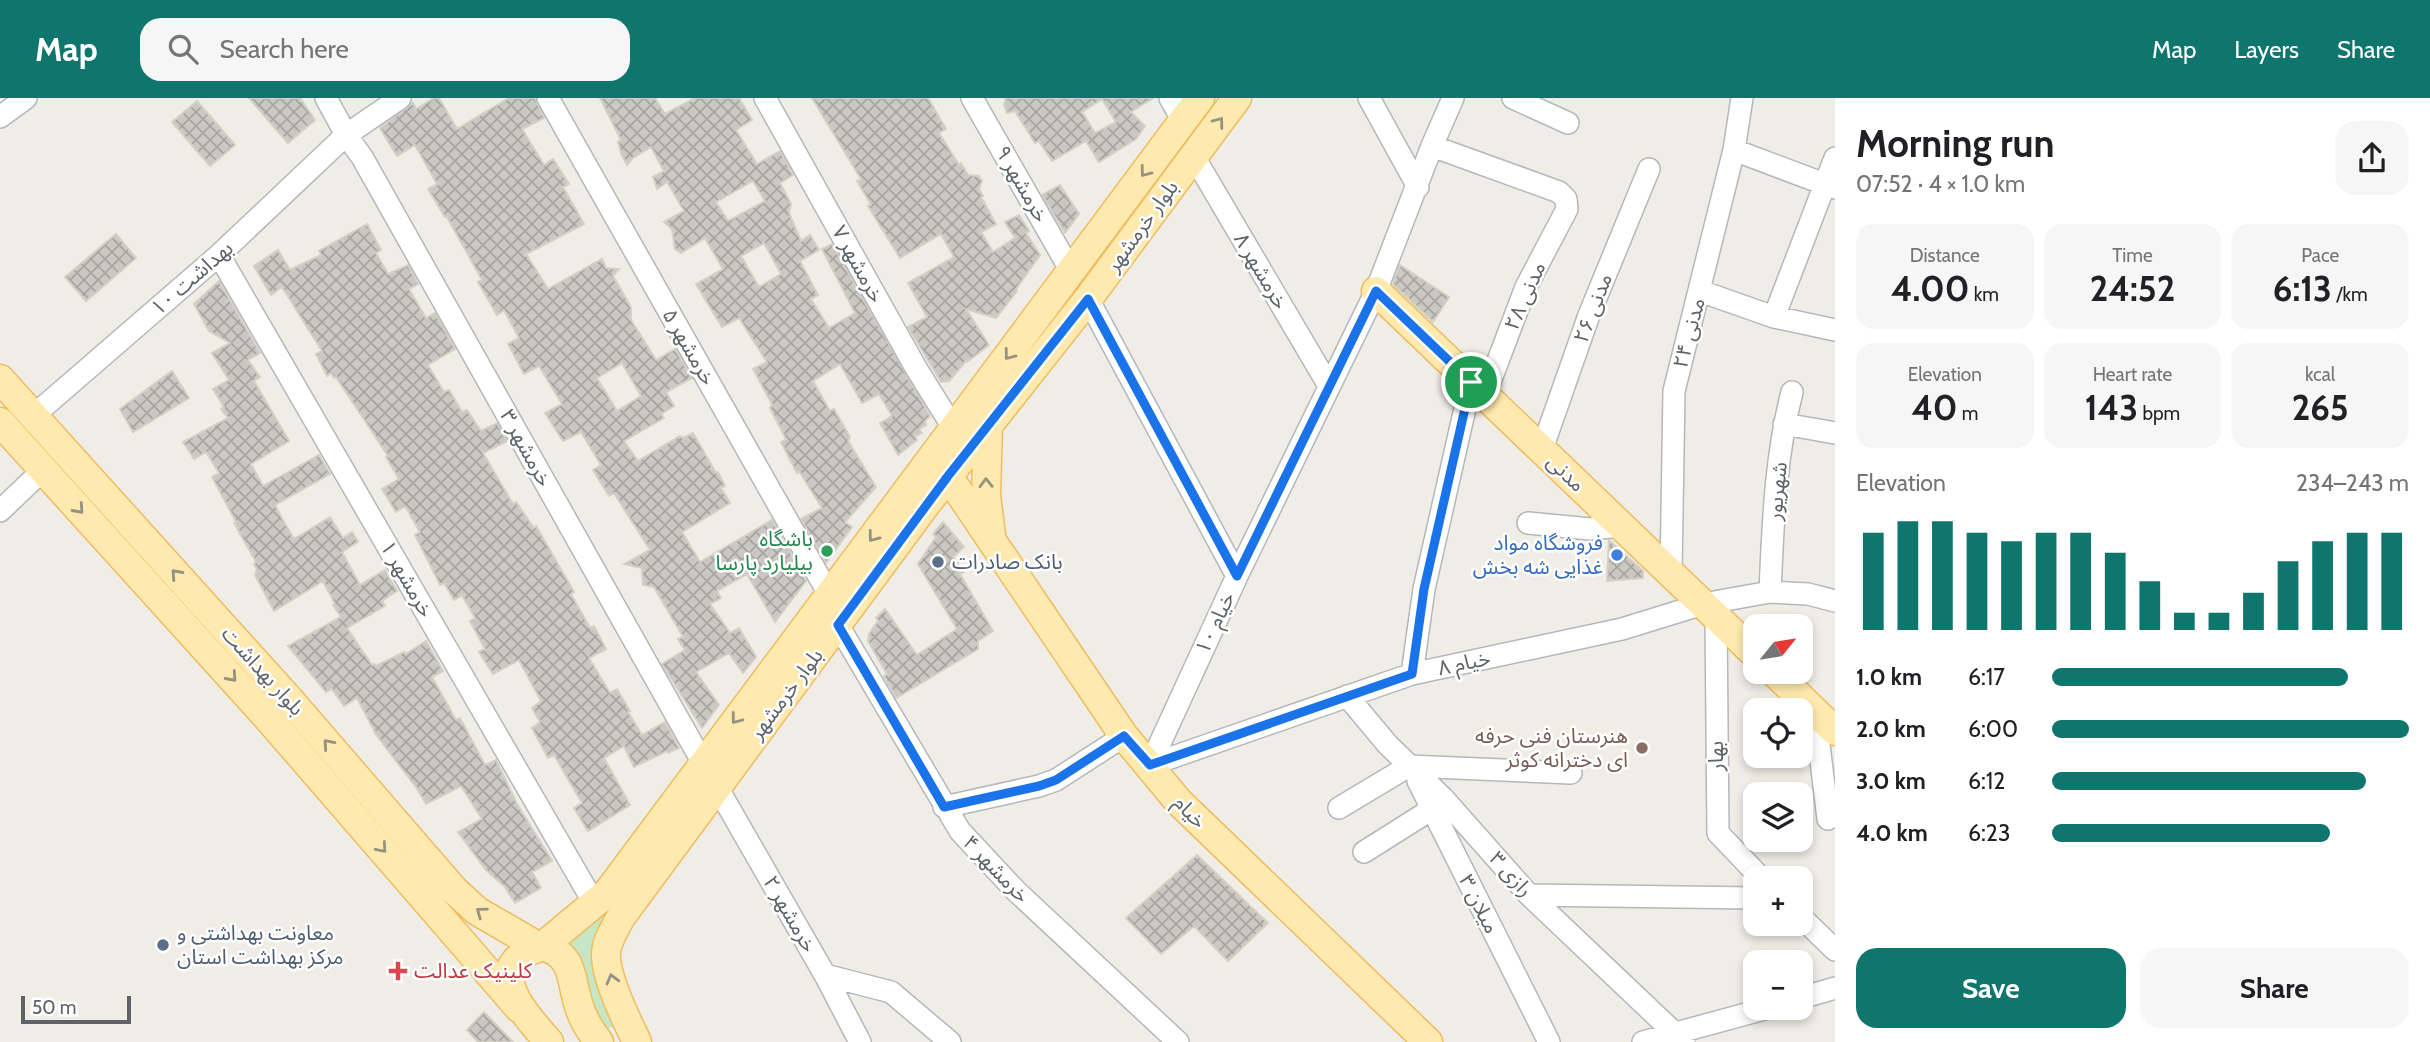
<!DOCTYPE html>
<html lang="en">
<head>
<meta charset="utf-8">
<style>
	:root { --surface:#fff; --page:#f6f6f6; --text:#202124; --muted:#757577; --accent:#0f766e }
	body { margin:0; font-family:Cabin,"Noto Sans Arabic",sans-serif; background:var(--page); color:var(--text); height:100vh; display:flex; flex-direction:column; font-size:26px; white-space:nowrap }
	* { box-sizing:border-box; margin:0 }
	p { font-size:23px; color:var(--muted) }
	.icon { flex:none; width:38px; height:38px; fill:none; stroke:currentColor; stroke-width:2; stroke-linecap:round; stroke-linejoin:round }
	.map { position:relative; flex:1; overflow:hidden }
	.details { display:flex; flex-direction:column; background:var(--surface); width:595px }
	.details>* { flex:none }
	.needle { width:46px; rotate:60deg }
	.controls { position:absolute; left:1743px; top:516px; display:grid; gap:14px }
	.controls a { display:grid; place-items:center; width:70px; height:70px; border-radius:14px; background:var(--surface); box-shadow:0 4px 10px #0003; font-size:35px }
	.scale { position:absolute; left:21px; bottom:18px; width:110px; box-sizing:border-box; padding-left:7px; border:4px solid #5e6367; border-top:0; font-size:19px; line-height:24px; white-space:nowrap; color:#5e6367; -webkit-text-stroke:5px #fff; paint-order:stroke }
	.pin { position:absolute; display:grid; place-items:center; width:60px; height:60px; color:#fff; margin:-30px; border:4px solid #fff; border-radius:50%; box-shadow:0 2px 7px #0007 }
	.round { display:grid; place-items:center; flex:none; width:74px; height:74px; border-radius:21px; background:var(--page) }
	.headline { display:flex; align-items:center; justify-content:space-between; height:119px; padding:0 21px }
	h1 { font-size:38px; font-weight:700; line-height:52px }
	.metrics { display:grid; grid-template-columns:repeat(3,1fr); gap:10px; height:119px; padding:7px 21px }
	.metrics div { display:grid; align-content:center; border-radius:18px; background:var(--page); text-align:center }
	.metrics b { font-size:35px; font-weight:700 }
	.metrics small { font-size:19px; font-weight:400 }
	.metrics p { font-size:19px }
	.chart { height:196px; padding:14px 21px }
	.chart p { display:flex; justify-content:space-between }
	.chart svg { width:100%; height:126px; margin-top:7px; stroke:var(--accent); stroke-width:6 }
	.primary-button { display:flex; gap:14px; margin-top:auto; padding:14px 21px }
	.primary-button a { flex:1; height:80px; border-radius:21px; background:var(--accent); color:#fff; font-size:28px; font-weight:700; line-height:80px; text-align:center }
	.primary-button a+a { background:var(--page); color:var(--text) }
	ul { padding:0 21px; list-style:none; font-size:23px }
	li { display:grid; grid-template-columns:112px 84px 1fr; align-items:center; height:52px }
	li i { height:18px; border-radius:9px; background:var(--accent) }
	header { display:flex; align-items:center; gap:42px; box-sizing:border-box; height:98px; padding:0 35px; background:var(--accent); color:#fff }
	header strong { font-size:33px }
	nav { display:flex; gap:38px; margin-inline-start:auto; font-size:24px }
	.search { width:490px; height:63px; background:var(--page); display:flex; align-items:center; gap:18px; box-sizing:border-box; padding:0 24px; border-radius:21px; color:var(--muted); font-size:26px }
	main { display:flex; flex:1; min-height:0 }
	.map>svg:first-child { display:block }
	.grass { fill:#c7e7c4 }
	.building { fill:url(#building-cross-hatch); stroke:#d5cfc5; stroke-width:2; fill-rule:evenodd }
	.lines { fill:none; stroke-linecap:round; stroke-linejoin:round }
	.minor-casing { stroke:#b4b7bb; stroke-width:24 }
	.major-casing { stroke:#efbc61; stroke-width:31 }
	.minor { stroke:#fff; stroke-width:21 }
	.major { stroke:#feeaae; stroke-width:28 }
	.oneway { stroke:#969280 }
	.route-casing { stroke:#fff; stroke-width:14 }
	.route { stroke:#1a73e8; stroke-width:9 }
	.leisure-dot { fill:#2e9e5b; stroke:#fff; stroke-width:2.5 }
	.shop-dot { fill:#3f7fe0; stroke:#fff; stroke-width:2.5 }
	.service-dot { fill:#5c6f8a; stroke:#fff; stroke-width:2.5 }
	.education-dot { fill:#8d6e63; stroke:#fff; stroke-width:2.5 }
	.health-dot { fill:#e0444e; stroke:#fff; stroke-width:2.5 }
	.labels { text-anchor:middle; stroke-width:5; stroke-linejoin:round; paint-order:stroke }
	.street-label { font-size:21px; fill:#5e6367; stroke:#fff }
	.leisure-label { font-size:21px; fill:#27864d; stroke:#fff; text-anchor:end }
	.shop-label { font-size:21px; fill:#366cbe; stroke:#fff; text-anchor:end }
	.service-label { font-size:21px; fill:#4e5e75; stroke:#fff; text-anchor:start }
	.education-label { font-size:21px; fill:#785e54; stroke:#fff; text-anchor:end }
	.health-label { font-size:21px; fill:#be3a42; stroke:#fff; text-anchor:start }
</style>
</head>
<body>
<header>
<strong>Map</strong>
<div class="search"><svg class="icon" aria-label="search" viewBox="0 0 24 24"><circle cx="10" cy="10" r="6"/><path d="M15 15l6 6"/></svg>Search here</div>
<nav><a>Map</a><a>Layers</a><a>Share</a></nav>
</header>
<main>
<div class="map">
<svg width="1835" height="944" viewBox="0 0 1835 944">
	<defs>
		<pattern id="building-cross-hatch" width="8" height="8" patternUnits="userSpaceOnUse" patternTransform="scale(1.75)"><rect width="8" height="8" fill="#cbc8c3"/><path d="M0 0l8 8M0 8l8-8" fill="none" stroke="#a8a6a2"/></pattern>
	</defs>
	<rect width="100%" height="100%" fill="#f0ede7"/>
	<path class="grass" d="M615,797L604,903L613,928L605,933L562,843Z"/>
	<path class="building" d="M249,0H300L315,22L288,45Z
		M434,0H439L457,31L509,0H535L544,20L522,31L544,67L553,61L569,86L563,89L584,126L526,156L548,191L602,161L606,170L619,171L613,178L631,209V222L656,262L675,251L692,280L666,294L674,308L661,316L664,320L624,343L638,363L680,338L683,340L693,335L716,375L718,374L725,388L721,390L730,405L682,434L700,464L772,422L806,483L775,524L747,476L717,493L721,500L710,506L730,535L739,530L756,559L743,575L729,555L696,574L719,607L702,630L662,566L685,552L678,541L683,539L654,489L643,487L642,470L624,466L650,452L614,395L609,398L593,372L601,367L581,334L563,343L545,315L562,306L539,268L524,276L508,246L519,240L504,212L497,217L478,184L482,182L447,119H445L428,91L437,86L415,47L397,58L380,30L413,5L416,11ZM622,265L641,298L617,313L597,280Z
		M600,0H655L665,16L695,0H739L752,22L736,32L757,66L780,53L793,77L780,85L791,106L789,115L801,143L810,137L819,152L800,163L818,197L811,201L829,230L855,215L822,151L832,146L930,318L925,323L926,327L919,331L922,335L915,338L917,342L898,357L880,325L892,318L879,296L862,305L840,266L813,283L830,313L834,311L850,339L848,343L876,389L845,424L852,429L826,465L801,421L822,410L799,373L797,375L781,344L786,341L770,310L772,306L753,271L767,264L739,220L722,229L696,186L723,171L705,140L681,155L675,151L672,131L664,124L684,113L667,84L657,91L653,79L664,73L651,49L633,60L627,67L621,56L618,44L621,42ZM753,83L765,103L728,123L716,104ZM764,145L781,176L759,189L741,158Z
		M812,0H928L946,31L939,35L959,67L961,65L968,77L979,78L982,83L979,91L983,98L981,99L996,126L981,134L993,154L1015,140L1005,124L1019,117L1029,133L1026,135L1040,157L1016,191L1017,193L996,220L966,211L989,247L967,264L966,263L949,283L941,284L908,229L927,219L908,185L954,159L941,136L900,160L868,108L871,107L857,83L861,81Z
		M1006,0H1153L1131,14L1145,28L1136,41L1099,64L1086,43L1052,63L1039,43L1035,45L1015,13L1007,15L1004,7ZM1102,1L1116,24L1095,35L1082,14Z
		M197,3L235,47L210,68L172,24Z
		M1060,87L1079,116L1065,135L1042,97Z
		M367,126L381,152L376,155L388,176L408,167L418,186L409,191L426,220L435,215L455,251L428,267L444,294L449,292L462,314L467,312L481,333L497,325L507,343L483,355L513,406L516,404L534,430L536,428L574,494L571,496L590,530L594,528L606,551L589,560L610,595L617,591L630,613L628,614L642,637L665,624L679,650L668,655L667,653L634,669L624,648L604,660L630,707L588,733L574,710L582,705L554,657L548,660L532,630L540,624L532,610L541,603L519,562L493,576L479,554L485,551L470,523L475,520L462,497L454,502L444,485L440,487L415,437L420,434L405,408L396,414L382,391L399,381L386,359L388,358L336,279L334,280L331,275L327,278L316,256L322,253L282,189L271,197L254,168L278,152L290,172L321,157L319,153Z
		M116,136L136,160L86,203L65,179Z
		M1400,167L1449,199L1433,224L1393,186Z
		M219,183L260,255L248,262L260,279L254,283L289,343L251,366L263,388L319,357L330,376L275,407L284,424L294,441L330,419L343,440L352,434L358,444L342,454L360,487L385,472L397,493L382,503L385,508L347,530L372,567L374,566L376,568L404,554L406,556L426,543L443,573L432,579L456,622L460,620L485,667L496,662L517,706L552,763L532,774L541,790L515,805L505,789L486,772L458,734L482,721L461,688L426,706L416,689L377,638L357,600L344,608L332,591L326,594L288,548L341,519L333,507L335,506L323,483L274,513L255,477L257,471L254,466L256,464L234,425L236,424L212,379L219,375L206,354L194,361L183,344L228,320L221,311L224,309L213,291L229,282L212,255L230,245L209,233L194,206Z
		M172,273L189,300L133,334L120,311Z
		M943,424L964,449L953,459L964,474L960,476L993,533L978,543V551L896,600L884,578L887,576L868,543L869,536L878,523L876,520L885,511L917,557L957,531L918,466L936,439L933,436Z
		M1609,442L1643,473V480L1607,483Z
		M1197,757L1268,825L1228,863L1194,828L1161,856L1126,820Z
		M484,914L513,944H478L467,932Z"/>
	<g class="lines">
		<defs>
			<path id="minor" d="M326,0L346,37L362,59L703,665
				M548,0L830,498
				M765,0L916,270L954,331
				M972,0L1071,173
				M1170,0L1183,23
				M1369,0L1418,89
				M1513,0L1568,25
				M0,19L26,0
				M1432,48L1559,94L1566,101L1567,111L1526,189L1485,297
				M1734,52L1835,90
				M1193,57L1329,288
				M219,157L594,805
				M1700,193L1774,219L1835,232
				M1088,201L1237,478
				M1774,219L1835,60
				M33,318L219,157L346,37L400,0
				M1784,326L1835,335
				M1542,351L1589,217L1649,71
				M0,413L44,371
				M1528,425L1590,431L1621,428
				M1671,475L1674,293L1734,52L1742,0
				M1770,494C1773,427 1775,360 1792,294
				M1716,519L1718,735L1761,780
				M838,527L960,733L1016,793L1178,944
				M1412,576L1424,491L1471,284
				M1347,598L1388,647L1443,700L1529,797L1684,944
				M1815,614L1828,721
				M1150,667L1237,478L1376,193L1432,48L1453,0
				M1150,667L1412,576L1622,531L1703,506L1770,494L1808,496L1835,503
				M1409,668L1571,675
				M1418,683L1549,944
				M717,689L825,877L860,944
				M944,709L1039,688L1056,682L1124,638
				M1339,710L1409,668
				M1364,754L1432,711L1442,701
				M1529,797L1755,800
				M1801,819L1835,852
				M825,877L891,894L950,944
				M1801,900L1835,890
				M1643,944L1768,910"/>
			<path id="major" d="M1376,193L1755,556
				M0,281L288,600L454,792L477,813L539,849
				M0,324L267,619L519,910
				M988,328L986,398L991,436
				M948,378L1124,638L1178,703L1428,944
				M1774,574L1835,633
				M543,848L608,794L1200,0
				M549,944C523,914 478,867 543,848C574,858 570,878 578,905C582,919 590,933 599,944
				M637,944C626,921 605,879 606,855C607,842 615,830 621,819L927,405L1088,201L1237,0"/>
		</defs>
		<use href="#minor" class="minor-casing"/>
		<use href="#major" class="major-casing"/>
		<use href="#minor" class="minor"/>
		<use href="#major" class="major"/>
	</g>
	<defs><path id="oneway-chevron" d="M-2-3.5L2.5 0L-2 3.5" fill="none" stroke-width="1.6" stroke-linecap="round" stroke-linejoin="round" transform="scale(1.75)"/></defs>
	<g class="oneway">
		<use href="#oneway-chevron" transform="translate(1219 24) rotate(-53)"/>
		<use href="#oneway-chevron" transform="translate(1145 74) rotate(127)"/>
		<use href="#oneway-chevron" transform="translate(1009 257) rotate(127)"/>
		<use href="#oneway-chevron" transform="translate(986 385) rotate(-91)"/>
		<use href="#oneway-chevron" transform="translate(79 411) rotate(48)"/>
		<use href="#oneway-chevron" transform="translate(873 439) rotate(127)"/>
		<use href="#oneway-chevron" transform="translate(176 476) rotate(-132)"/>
		<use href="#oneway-chevron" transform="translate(232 579) rotate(48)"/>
		<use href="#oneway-chevron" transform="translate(736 621) rotate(127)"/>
		<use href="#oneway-chevron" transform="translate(328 646) rotate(-131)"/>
		<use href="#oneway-chevron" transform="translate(382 750) rotate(49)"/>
		<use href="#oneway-chevron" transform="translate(481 814) rotate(-144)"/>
		<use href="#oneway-chevron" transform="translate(612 881) rotate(-105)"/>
	</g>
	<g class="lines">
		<defs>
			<path id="route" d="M1376,193L1471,284L1424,491L1412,576L1150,667L1124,638L1056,682L1039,688L944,709L838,527L948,378L1088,201L1237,478Z"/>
		</defs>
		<use href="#route" class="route-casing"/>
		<use href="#route" class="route"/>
	</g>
	<circle class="leisure-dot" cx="827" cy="453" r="7"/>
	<circle class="shop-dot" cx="1617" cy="457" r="7"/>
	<g class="service-dot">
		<circle cx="938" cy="464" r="7"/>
		<circle cx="163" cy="847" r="7"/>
	</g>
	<circle class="education-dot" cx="1642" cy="650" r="7"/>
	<path class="health-dot" d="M394.5 862.5h7v7h7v7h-7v7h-7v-7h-7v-7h7z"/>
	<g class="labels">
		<g class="street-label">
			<text transform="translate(1022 86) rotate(60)" y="7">خرمشهر ۹</text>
			<text transform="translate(1142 128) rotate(-54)" y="7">بلوار خرمشهر</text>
			<text transform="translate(858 166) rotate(61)" y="7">خرمشهر ۷</text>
			<text transform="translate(1261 173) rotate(59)" y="7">خرمشهر ۸</text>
			<text transform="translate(192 180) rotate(-41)" y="7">بهداشت ۱۰</text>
			<text transform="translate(1525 198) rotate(-66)" y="7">مدنی ۲۸</text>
			<text transform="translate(1593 210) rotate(-69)" y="7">مدنی ۲۶</text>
			<text transform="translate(1689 235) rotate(-75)" y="7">مدنی ۲۴</text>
			<text transform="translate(689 249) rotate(60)" y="7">خرمشهر ۵</text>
			<text transform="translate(526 350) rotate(61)" y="7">خرمشهر ۳</text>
			<text transform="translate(1566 375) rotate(44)" y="7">مدنی</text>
			<text transform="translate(1777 393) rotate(-84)" y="7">شهریور</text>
			<text transform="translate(407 481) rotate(60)" y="7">خرمشهر ۱</text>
			<text transform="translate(1215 525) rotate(-65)" y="7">خیام ۱۰</text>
			<text transform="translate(1464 565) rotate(-12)" y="7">خیام ۸</text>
			<text transform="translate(263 573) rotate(48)" y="7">بلوار بهداشت</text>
			<text transform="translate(786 596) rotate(-53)" y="7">بلوار خرمشهر</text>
			<text transform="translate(1716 658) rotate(-90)" y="7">بهار</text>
			<text transform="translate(1190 714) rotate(46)" y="7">خیام</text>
			<text transform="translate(996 771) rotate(46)" y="7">خرمشهر ۴</text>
			<text transform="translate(1511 776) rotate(48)" y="7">رازی ۳</text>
			<text transform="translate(1479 806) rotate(63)" y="7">میلان ۳</text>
			<text transform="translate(790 816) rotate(60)" y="7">خرمشهر ۲</text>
		</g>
		<g class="leisure-label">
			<text x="813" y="448">باشگاه<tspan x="813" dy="24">بیلیارد پارسا</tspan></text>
		</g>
		<g class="shop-label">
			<text x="1603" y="452">فروشگاه مواد<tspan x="1603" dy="24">غذایی شه بخش</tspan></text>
		</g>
		<g class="service-label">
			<text x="952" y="471">بانک صادرات</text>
			<text x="177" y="842">معاونت بهداشتی و<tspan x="177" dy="24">مرکز بهداشت استان</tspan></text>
		</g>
		<g class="education-label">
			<text x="1628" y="645">هنرستان فنی حرفه<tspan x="1628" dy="24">ای دخترانه کوثر</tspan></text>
		</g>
		<g class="health-label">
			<text x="414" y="880">کلینیک عدالت</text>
		</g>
	</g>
</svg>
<div class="controls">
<a><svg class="needle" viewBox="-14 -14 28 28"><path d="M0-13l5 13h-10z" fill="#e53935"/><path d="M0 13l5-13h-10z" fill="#757577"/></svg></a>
<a><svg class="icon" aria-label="locate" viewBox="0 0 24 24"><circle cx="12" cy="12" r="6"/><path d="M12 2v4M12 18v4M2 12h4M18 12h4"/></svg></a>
<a><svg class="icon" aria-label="layers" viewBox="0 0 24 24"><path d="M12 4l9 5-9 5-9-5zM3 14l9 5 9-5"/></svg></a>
<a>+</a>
<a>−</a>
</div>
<div class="scale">50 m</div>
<div class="pin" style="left:1471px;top:284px;background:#1e9e55"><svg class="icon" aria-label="arrive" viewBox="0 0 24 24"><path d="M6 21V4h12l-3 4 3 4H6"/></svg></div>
</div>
<section class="details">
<div class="headline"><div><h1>Morning run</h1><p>07:52 · 4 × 1.0 km</p></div><a class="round"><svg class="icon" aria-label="share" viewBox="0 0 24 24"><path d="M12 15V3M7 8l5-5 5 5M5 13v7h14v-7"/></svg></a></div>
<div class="metrics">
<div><p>Distance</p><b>4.00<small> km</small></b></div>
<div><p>Time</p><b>24:52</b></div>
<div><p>Pace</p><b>6:13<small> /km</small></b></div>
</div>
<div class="metrics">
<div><p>Elevation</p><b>40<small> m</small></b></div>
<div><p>Heart rate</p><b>143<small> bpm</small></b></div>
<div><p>kcal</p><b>265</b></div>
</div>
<div class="chart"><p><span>Elevation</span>234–243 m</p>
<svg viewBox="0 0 160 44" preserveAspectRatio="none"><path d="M5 44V10M15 44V6M25 44V6M35 44V10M45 44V13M55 44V10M65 44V10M75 44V17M85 44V27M95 44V38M105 44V38M115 44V31M125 44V20M135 44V13M145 44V10M155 44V10"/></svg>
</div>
<ul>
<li><b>1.0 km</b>6:17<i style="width:83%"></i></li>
<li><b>2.0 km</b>6:00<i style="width:100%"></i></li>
<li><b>3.0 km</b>6:12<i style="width:88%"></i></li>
<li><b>4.0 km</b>6:23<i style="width:78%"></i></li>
</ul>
<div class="primary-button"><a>Save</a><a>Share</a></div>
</section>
</main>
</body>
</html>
